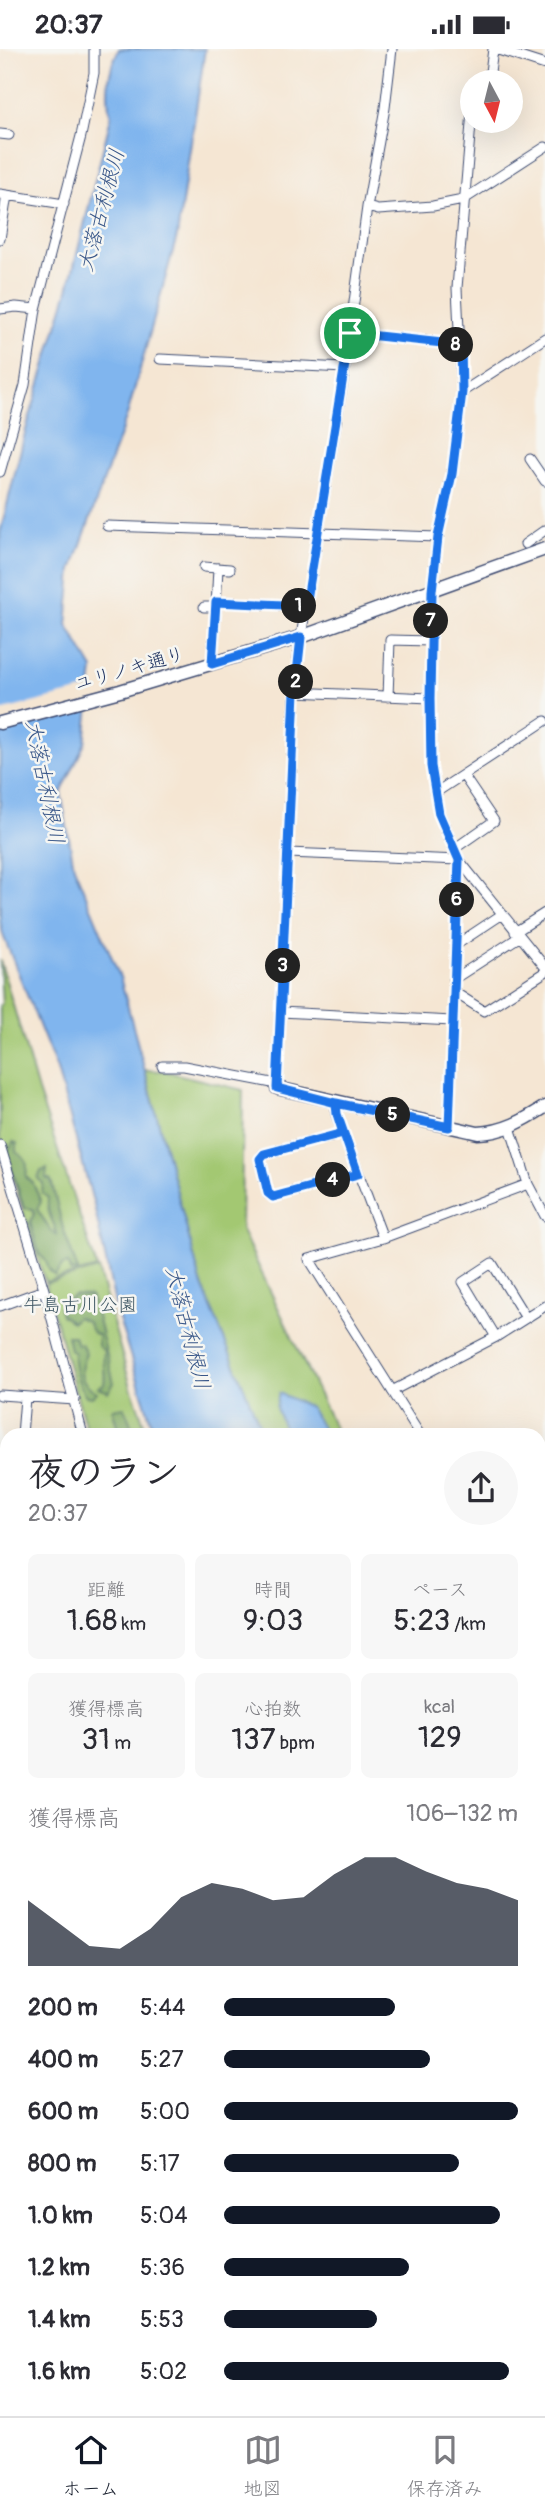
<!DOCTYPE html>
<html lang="ja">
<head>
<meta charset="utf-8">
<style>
	:root { --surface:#fff; --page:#f7f7f7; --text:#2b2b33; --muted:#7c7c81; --line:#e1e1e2; --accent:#111827 }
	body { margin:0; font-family:Pangolin,"Klee One",sans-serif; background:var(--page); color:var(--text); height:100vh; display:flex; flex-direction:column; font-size:26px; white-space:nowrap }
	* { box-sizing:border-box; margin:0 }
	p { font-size:23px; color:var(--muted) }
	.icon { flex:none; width:38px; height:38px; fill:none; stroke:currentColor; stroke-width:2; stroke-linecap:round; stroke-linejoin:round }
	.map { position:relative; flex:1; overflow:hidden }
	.details { position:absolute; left:0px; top:1379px; width:546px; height:989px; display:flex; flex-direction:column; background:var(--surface); border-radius:21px 21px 0 0; box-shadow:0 7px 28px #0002 }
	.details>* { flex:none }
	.needle { width:46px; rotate:173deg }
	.tools { position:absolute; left:460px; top:21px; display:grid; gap:14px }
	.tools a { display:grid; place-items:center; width:63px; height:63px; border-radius:50%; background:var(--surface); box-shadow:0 7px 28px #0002; font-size:35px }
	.pin { position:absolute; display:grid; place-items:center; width:60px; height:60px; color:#fff; margin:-30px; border:4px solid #fff; border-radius:50%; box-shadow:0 2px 7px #0007 }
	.km { position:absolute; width:35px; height:35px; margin:-18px; border-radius:50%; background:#222; color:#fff; font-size:19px; line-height:35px; text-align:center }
	.round { display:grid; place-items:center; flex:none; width:74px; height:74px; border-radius:37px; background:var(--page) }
	.overview { display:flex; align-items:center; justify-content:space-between; height:119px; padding:0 28px }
	h1 { font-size:38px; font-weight:600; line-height:52px }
	.figures { display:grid; grid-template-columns:repeat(3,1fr); gap:10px; height:119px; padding:7px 28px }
	.figures div { display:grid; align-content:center; border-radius:10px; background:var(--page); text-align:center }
	.figures b { font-size:30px; font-weight:600 }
	.figures small { font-size:19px; font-weight:400 }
	.figures p { font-size:19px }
	.chart { height:196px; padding:14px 28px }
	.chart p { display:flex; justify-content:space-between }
	.chart svg { width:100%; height:126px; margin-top:7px; fill:var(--accent); opacity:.7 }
	ul { padding:0 28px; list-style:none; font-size:23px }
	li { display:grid; grid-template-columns:112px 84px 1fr; align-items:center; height:52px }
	li i { height:18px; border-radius:9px; background:var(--accent) }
	.status { display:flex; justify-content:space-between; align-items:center; height:49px; padding:0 35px; background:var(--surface); direction:ltr }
	.status svg { height:19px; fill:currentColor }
	.tab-bar { display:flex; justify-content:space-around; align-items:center; height:98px; border-top:2px solid var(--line); background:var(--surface); font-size:19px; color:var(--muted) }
	.tab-bar a { display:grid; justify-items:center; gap:4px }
	.tab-bar .on { color:var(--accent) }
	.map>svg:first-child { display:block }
	.green { fill:#a3c872; stroke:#5f7c68; stroke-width:2 }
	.forest { fill:#82ac64; stroke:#4e6e61; stroke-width:2 }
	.water { fill:#80b5ee; stroke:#4e72a6; stroke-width:2 }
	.pier { fill:#f5e6d3 }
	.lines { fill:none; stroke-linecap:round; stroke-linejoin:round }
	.street-casing { stroke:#3c4a70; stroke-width:11 }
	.secondary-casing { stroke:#3c4a70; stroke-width:15 }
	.primary-casing { stroke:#3c4a70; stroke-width:17 }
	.street { stroke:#fff; stroke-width:9 }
	.secondary { stroke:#fff; stroke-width:12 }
	.primary { stroke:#fff; stroke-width:14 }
	.rail { stroke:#1b2f5e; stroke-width:2.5; stroke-dasharray:10 5; stroke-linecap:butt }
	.route-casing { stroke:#fff; stroke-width:14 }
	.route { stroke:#1a73e8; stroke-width:9 }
	.labels { text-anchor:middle; stroke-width:5; stroke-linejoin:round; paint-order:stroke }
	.street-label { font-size:19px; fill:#1b2f5e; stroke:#f6f6f2 }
	.park-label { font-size:19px; fill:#3d5563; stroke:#f6f6f2 }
	.water-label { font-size:21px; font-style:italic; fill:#395789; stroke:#f6f6f2 }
</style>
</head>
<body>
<div class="status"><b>20:37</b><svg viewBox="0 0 49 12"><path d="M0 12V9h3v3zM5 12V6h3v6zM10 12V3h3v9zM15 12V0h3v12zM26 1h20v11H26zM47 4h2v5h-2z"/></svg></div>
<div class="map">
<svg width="545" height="2367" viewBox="0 0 545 2367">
	<rect width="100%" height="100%" fill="#f6f6f2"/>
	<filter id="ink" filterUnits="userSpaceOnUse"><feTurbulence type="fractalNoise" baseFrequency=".0143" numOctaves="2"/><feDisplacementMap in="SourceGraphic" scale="14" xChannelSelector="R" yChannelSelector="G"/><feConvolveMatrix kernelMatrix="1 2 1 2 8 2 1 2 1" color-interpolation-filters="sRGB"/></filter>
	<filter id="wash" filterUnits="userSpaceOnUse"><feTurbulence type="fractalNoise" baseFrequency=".00686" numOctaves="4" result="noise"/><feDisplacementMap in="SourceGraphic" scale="28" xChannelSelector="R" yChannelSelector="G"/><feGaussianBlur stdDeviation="1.57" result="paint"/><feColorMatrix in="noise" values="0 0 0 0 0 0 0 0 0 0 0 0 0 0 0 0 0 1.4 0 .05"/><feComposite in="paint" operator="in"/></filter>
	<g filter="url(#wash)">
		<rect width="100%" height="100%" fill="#f5e6d3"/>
		<path class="green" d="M0,911L38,1042L97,1219L45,1233L0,1087V956L2,955Z
			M145,1021L164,1022L243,1041L241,1180L338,1386H265L260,1377L201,1234Z
			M98,1220L131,1338L148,1386H88L45,1234Z"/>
		<path class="forest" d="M13,1093L17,1094L16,1103C28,1110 28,1115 26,1128L33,1134L41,1153L37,1160L51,1182L57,1186C54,1169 46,1169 48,1149L42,1144L43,1134L38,1130L41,1122L47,1120L46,1129L51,1131L63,1179L78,1222L70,1223L68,1215L63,1216L55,1227L49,1221L46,1212L39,1205L30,1173L34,1165L33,1160L24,1159L7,1104Z
			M75,1246L90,1247L95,1259L114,1334L108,1343L98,1338L104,1335C106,1323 102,1313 104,1302L98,1297V1286L93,1284L87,1272L77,1268L72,1273L61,1266L59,1259L61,1255Z
			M67,1287H74L77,1296L81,1294L86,1305C78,1323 79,1333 97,1343L92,1348L86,1347C79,1338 72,1315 74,1304L70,1301Z
			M124,1358L135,1386H120L112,1360Z"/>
		<path class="water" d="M119,0H205L177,187L128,363L72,521L67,576L93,620L85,694L61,744L74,818L120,928L201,1234L262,1382L253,1386H155L117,1264L94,1156L57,1021L3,886L0,871V484L25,384L68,241L111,68C105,46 108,21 119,0Z
			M279,1344L310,1358L326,1386H287L276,1359Z
			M539,1805L545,1810V1910L539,1906Z"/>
		<path class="pier" d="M95,638L92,659L0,683V662Z"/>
	</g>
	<g filter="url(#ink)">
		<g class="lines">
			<defs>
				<path id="street" d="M495,0L545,16
					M484,33L490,23L493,0
					M472,63L457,239L462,343L452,425L438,488L432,542L430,649L431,717L439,764L459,811L545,918
					M0,85L9,86
					M0,145L64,155
					M367,158L378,161L433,157L463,151L545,98
					M0,190L7,146
					M0,260L16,258L36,260
					M350,284L461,296
					M160,310L345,319
					M462,343L545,289
					M530,410L545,432
					M0,423L25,336L36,260L81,87L94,24V0
					M107,477L438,488
					M525,495L545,481
					M204,518L230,520
					M216,553L306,557
					M204,558H216L218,519
					M212,615L216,558
					M295,643L430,649
					M388,648L390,591L431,592
					M435,744L545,672
					M454,800L494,772L463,726
					M288,804L459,811L449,1078
					M515,883L545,864
					M456,896L501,866
					M454,930L519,888
					M454,943L484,962L545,923
					M281,963L452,972
					M162,1017H184L272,1034L277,1039
					M277,1039L295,643L299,600L345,319L367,158L385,59L392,0
					M336,1054V1065L383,1189
					M510,1078L528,1135L545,1167
					M343,1084L263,1105L260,1110L268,1145L273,1148L358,1125
					M0,1096L45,1244L83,1386
					M0,1257L44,1241
					M496,1288L463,1233L492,1214L526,1269
					M392,1342L496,1288L545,1257
					M0,1346L75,1351
					M22,1386L25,1349
					M420,1386L309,1210L383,1189L528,1135
					M0,1446L7,1445
					M539,1446L545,1442
					M0,1553L7,1552
					M539,1558L545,1564
					M0,1632L7,1630
					M0,1716L7,1714
					M0,1745L7,1742
					M539,1767L545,1757
					M0,1779L7,1776
					M539,1787L545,1790
					M0,1841L7,1853
					M539,2012L545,2015
					M0,2201L7,2199
					M4,2302L7,2309
					M25,2361L27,2367
					M60,2361L62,2367
					M471,2361L476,2367
					M248,2367L256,2361
					M536,2367L545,2358"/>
				<path id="secondary" d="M0,674L120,642L301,588L545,500
					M277,1039L478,1084C504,1083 523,1072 545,1058"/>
				<path id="primary" d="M0,2069L7,2088
					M94,2361L96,2367"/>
			</defs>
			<use href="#street" class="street-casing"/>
			<use href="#secondary" class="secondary-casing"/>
			<use href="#primary" class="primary-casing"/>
			<use href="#street" class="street"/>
			<use href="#secondary" class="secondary"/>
			<use href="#primary" class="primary"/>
			<path class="rail" d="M539,1485L545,1482
				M0,1770L7,1767"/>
		</g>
	</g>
	<g class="lines" filter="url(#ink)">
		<defs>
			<path id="route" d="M350,284L306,557L216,553L212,615L301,588L295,643L277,1039L336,1054L337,1065L358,1125L273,1148L268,1144L260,1110L264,1105L343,1084L337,1065L336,1054L449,1078L459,811L439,765L431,717L430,649L432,542L438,488L452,425L462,343L461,296L350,284"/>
		</defs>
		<use href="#route" class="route-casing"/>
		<use href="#route" class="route"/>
	</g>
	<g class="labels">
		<g class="street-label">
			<text transform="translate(129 619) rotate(-16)" y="7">ユリノキ通り</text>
		</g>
		<g class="park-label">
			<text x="80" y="1262">牛島古川公園</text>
		</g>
		<g class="water-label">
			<text transform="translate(101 161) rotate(-75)" y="7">大落古利根川</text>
			<text transform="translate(45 733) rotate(79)" y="7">大落古利根川</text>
			<text transform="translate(188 1279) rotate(76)" y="7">大落古利根川</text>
		</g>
	</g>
</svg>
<div class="tools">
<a><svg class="needle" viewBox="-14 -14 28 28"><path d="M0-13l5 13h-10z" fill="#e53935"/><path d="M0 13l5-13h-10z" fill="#7c7c81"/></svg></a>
</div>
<div class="pin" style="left:350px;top:284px;background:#1e9e55"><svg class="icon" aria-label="arrive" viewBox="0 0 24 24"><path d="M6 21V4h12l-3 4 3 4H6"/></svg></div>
<b class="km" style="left:299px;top:557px">1</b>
<b class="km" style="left:296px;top:633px">2</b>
<b class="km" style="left:283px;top:917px">3</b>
<b class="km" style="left:333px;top:1131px">4</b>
<b class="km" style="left:393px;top:1066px">5</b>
<b class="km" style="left:457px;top:851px">6</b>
<b class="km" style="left:431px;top:572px">7</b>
<b class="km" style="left:456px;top:296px">8</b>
<section class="details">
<div class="overview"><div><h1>夜のラン</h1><p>20:37</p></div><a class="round"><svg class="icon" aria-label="share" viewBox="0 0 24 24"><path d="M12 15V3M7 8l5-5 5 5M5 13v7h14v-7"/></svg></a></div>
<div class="figures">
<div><p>距離</p><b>1.68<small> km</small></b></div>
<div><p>時間</p><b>9:03</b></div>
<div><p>ペース</p><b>5:23<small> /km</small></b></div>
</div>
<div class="figures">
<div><p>獲得標高</p><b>31<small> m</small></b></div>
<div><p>心拍数</p><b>137<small> bpm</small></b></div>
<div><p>kcal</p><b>129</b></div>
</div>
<div class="chart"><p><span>獲得標高</span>106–132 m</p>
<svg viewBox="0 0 160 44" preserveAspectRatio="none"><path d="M0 44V21L10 29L20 37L30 38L40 31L50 20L60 15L70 17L80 21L90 20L100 12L110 6L120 6L130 11L140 15L150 17L160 21V44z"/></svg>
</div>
<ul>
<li><b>200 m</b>5:44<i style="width:58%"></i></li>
<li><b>400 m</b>5:27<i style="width:70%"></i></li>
<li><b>600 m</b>5:00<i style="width:100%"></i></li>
<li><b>800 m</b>5:17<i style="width:80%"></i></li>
<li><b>1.0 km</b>5:04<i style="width:94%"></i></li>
<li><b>1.2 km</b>5:36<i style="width:63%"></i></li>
<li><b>1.4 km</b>5:53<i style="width:52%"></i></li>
<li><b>1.6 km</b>5:02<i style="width:97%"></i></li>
</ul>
</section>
</div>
<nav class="tab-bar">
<a class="on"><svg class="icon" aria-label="home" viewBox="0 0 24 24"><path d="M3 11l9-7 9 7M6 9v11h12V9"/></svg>ホーム</a>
<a><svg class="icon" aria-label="map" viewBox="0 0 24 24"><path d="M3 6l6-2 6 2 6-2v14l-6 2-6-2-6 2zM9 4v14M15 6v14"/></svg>地図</a>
<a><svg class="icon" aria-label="saved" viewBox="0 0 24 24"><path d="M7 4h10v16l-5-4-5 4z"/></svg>保存済み</a>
</nav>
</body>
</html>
